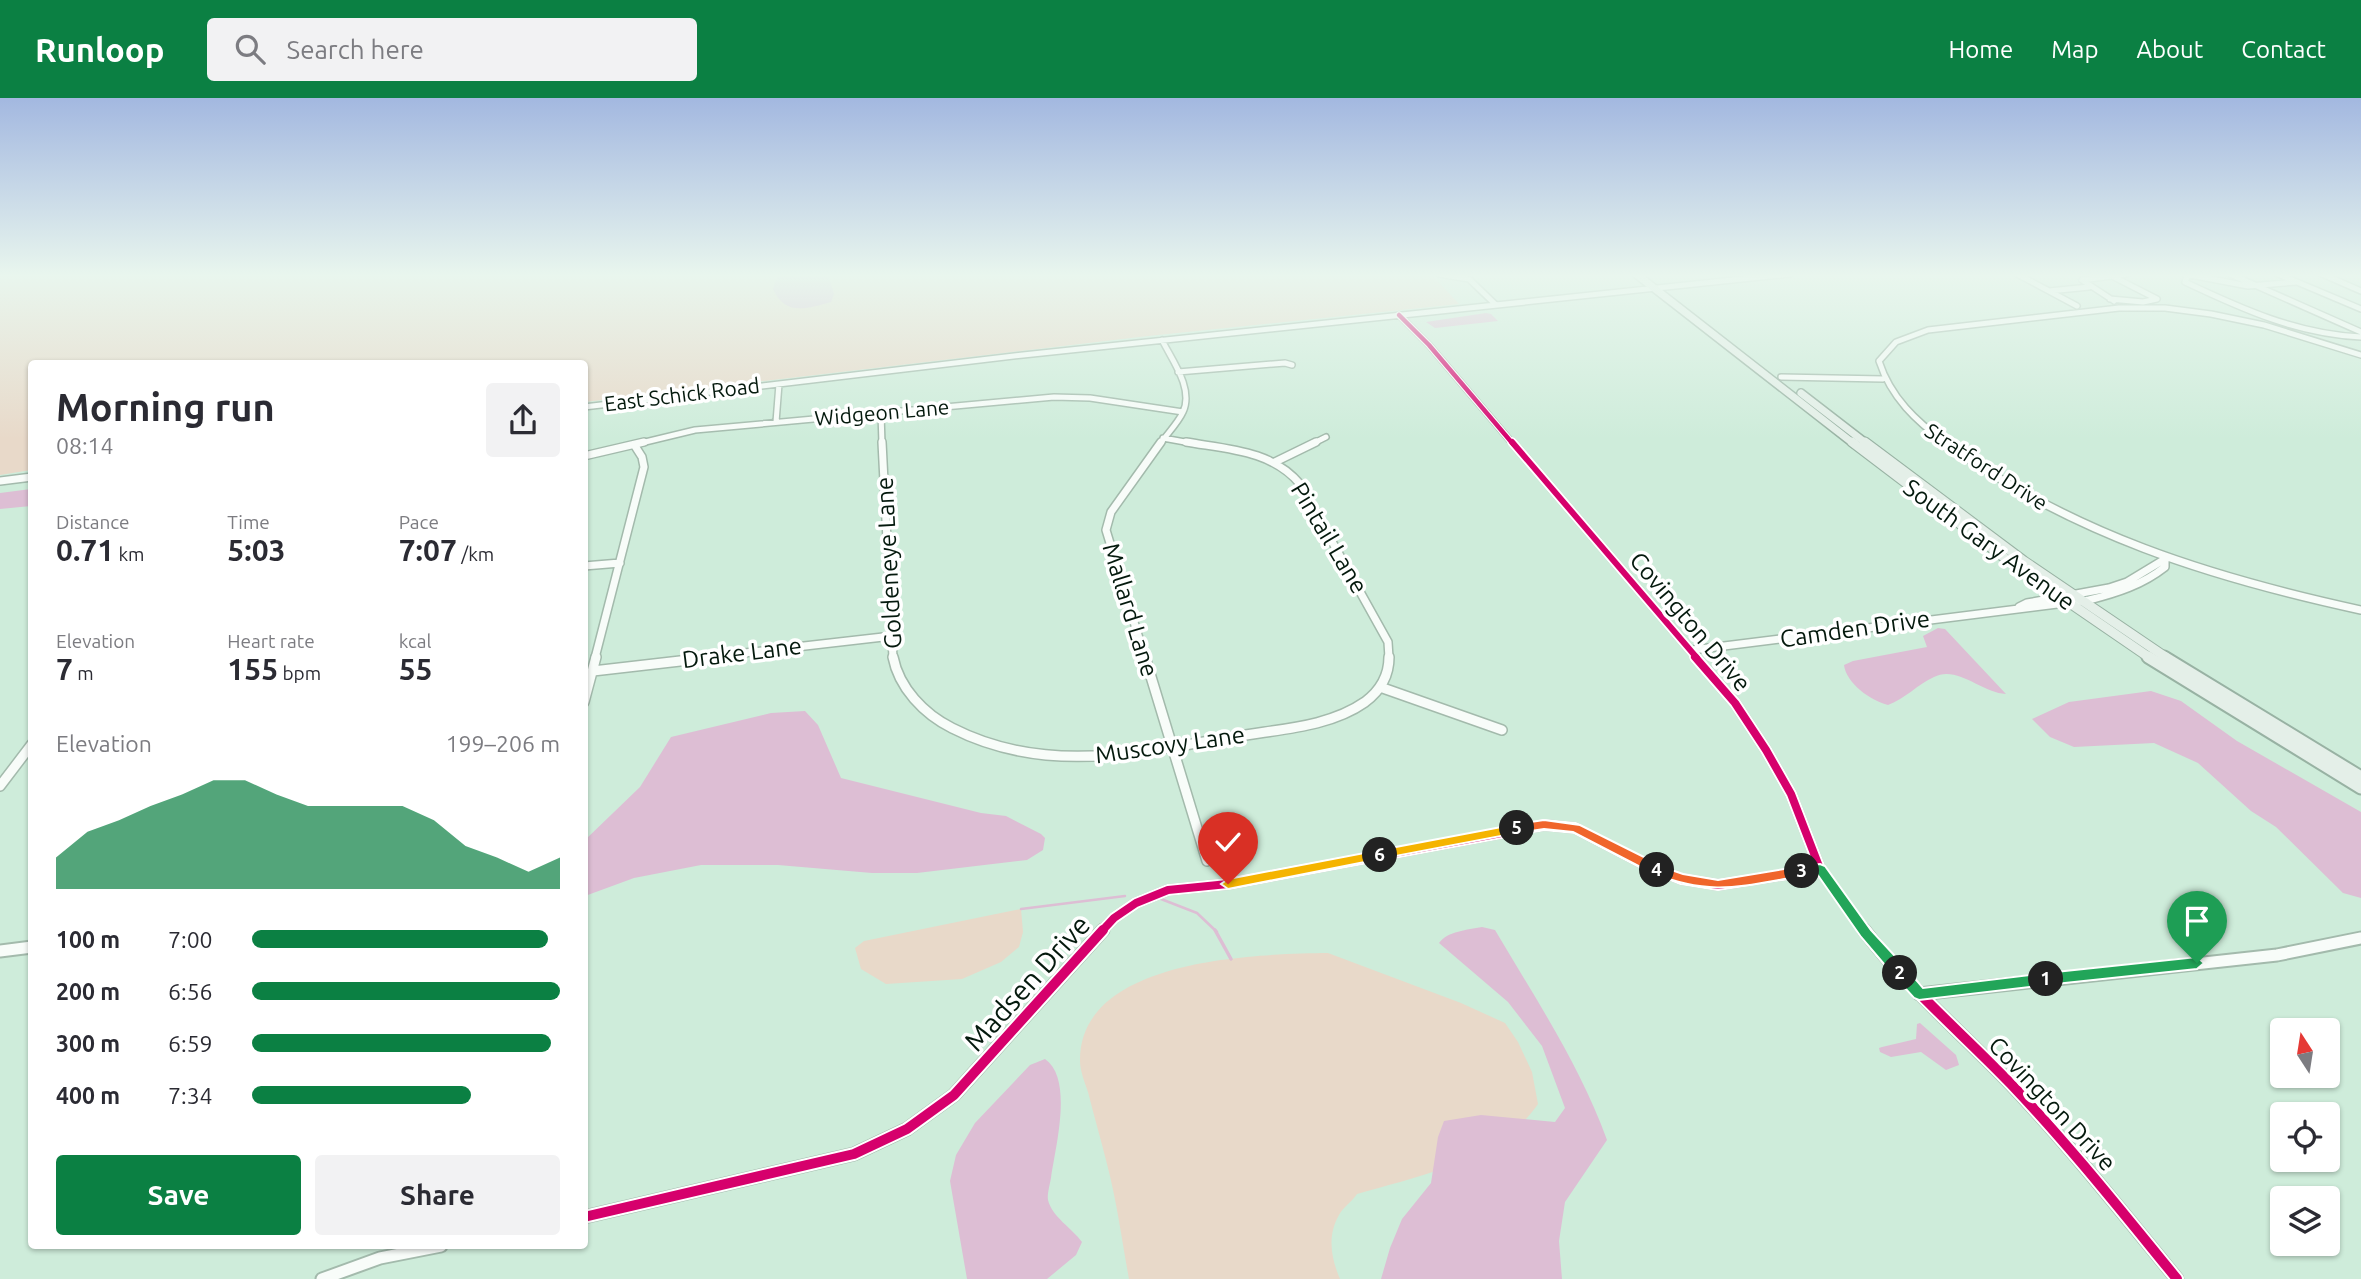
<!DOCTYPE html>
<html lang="en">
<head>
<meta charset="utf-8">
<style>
	:root { --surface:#fff; --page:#f2f2f3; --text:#2b2b33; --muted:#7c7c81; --accent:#0b8043 }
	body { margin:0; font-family:Ubuntu,sans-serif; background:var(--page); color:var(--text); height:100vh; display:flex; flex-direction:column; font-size:26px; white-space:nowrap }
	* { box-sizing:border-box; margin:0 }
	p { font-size:23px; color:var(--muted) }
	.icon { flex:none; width:38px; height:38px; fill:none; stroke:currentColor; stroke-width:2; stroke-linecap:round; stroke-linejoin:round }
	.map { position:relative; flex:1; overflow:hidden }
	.side { position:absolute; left:28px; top:262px; width:560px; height:889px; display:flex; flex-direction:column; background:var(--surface); border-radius:7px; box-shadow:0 2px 5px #0004 }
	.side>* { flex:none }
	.needle { width:46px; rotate:348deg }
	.fabs { position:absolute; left:2270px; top:920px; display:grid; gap:14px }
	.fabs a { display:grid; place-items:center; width:70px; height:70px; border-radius:7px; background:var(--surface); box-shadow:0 2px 5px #0004; font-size:35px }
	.pin { position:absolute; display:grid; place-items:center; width:60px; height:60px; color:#fff; margin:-72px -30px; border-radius:50% 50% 50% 0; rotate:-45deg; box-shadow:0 0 7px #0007 }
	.pin .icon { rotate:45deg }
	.km { position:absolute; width:35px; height:35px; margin:-18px; border-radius:50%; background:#222; color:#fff; font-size:19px; line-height:35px; text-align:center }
	.round { display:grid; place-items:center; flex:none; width:74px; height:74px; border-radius:7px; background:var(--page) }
	.summary { display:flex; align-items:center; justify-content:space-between; height:119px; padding:0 28px }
	h1 { font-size:38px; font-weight:700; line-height:52px }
	.metrics { display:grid; grid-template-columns:repeat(3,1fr); gap:10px; height:119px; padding:7px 28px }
	.metrics div { display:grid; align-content:center }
	.metrics b { font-size:30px; font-weight:700 }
	.metrics small { font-size:19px; font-weight:400 }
	.metrics p { font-size:19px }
	.chart { height:196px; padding:14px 28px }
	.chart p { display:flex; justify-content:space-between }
	.chart svg { width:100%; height:126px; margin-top:7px; fill:var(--accent); opacity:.7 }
	.primary-button { display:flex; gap:14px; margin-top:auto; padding:14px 28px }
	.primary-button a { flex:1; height:80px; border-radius:7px; background:var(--accent); color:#fff; font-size:28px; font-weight:700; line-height:80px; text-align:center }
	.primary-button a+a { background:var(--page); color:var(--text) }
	ul { padding:0 28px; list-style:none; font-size:23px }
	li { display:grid; grid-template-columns:112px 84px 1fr; align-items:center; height:52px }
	li i { height:18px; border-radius:9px; background:var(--accent) }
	header { display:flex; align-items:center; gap:42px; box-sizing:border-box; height:98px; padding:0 35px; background:var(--accent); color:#fff }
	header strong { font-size:33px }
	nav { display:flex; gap:38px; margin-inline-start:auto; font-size:24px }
	.search { width:490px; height:63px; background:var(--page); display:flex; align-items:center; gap:18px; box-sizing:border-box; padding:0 24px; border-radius:7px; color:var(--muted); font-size:26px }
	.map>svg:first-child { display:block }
	.green { fill:#e8d9c9 }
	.water { fill:#ddbed4 }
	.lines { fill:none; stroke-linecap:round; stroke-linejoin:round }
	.stream-far2 { stroke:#ddbed4; stroke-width:2 }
	.stream-far1 { stroke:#ddbed4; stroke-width:2.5 }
	.stream { stroke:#ddbed4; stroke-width:3.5 }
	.minor-far3-casing { stroke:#a3baac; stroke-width:8 }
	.minor-far2-casing { stroke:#a3baac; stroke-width:10 }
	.minor-far1-casing { stroke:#a3baac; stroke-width:12 }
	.minor-casing { stroke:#a3baac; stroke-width:15 }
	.major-far2-casing { stroke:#98b2a3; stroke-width:10 }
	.major-far1-casing { stroke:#98b2a3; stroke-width:11 }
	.major-casing { stroke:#98b2a3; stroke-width:15 }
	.minor-far3 { stroke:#f8fcf9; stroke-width:5 }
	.minor-far2 { stroke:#f8fcf9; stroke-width:7 }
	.minor-far1 { stroke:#f8fcf9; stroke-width:9 }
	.minor { stroke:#f8fcf9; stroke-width:11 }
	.major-far2 { stroke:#e4efe8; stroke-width:7 }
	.major-far1 { stroke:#e4efe8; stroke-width:9 }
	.major { stroke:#e4efe8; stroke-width:11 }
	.cycleway-far3-casing { stroke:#fff; stroke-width:7 }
	.cycleway-far2-casing { stroke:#fff; stroke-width:10 }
	.cycleway-far1-casing { stroke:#fff; stroke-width:12 }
	.cycleway-casing { stroke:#fff; stroke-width:14 }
	.cycleway-far3 { stroke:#d6006c; stroke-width:4.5 }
	.cycleway-far2 { stroke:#d6006c; stroke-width:6 }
	.cycleway-far1 { stroke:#d6006c; stroke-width:8 }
	.cycleway { stroke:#d6006c; stroke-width:10 }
	.split-1 { fill:#22a559; stroke:#fff; stroke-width:2 }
	.split-2 { fill:#22a559; stroke:#fff; stroke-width:2 }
	.split-3 { fill:#22a559; stroke:#fff; stroke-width:2 }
	.split-4 { fill:#f0652b; stroke:#fff; stroke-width:2 }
	.split-5 { fill:#f0652b; stroke:#fff; stroke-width:2 }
	.split-6 { fill:#f5b400; stroke:#fff; stroke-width:2 }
	.split-7 { fill:#f5b400; stroke:#fff; stroke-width:2 }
	.labels { text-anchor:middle; stroke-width:7; stroke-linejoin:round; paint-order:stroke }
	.far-street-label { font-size:21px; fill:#04190d; stroke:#fff }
	.street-label { font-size:24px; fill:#04190d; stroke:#fff }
	.near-street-label { font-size:28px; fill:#04190d; stroke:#fff }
</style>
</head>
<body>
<header>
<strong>Runloop</strong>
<div class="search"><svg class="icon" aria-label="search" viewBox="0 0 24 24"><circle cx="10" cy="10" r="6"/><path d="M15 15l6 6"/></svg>Search here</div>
<nav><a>Home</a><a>Map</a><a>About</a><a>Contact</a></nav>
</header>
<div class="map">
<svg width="2361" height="1181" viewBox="0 0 2361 1181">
	<rect width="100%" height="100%" fill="#ceecda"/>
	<path class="green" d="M0,176H1431L1459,206L1148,238L585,304L584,266H32L31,372L0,377Z
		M1021,811L1023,834L1019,849L1001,864L962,881L886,886L861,871L855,850L864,843Z
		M1328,855L1461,905L1505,925L1518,944L1532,974L1538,1006C1500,1062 1419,1078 1357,1096C1352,1104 1343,1109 1339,1117C1327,1138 1331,1160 1340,1181H1129C1122,1143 1117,1104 1107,1066C1101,1042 1094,1018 1088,994C1085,985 1080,973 1080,963C1079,860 1256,856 1328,855Z"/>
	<path class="water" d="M778,176H828L834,196L831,204C806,211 785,218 773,191Z
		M1486,215L1491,216L1498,223L1435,230L1426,224Z
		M31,391V408L0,411V395Z
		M1938,530L1945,531L2006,596C1982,595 1957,567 1934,579C1918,586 1905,601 1888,607C1871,603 1846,585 1844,567L1853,563L1927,549L1923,538Z
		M2151,593L2181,603L2237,643L2361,714V800L2343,795L2276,729L2251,713L2198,665L2154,645L2074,649L2050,639L2032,621L2069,604Z
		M805,613L818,627L841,680L981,715L1006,718L1041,736L1045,740L1043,752L1027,762L917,775H872L778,767H701L634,780L585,798V742L640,689L671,639L771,615Z
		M1482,829L1495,832C1535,900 1580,967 1607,1042L1565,1104L1559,1143L1562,1181H1381L1390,1150L1402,1121L1431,1085L1438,1039L1444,1023L1481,1017L1555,1024L1565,1010L1542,948L1508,904L1439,845C1448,833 1467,832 1482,829Z
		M1920,925L1956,957L1959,967L1946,972L1921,954L1891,959L1880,954L1879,950L1882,949L1916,941L1917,926Z
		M1045,961C1074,981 1055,1050 1051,1080C1050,1086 1047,1096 1048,1102C1052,1119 1072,1130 1082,1144L1076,1157L1047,1181H967L950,1083L956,1057L975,1025L1030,967Z"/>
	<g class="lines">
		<path class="stream-far2" d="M1342,176H1371
			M1378,176L1402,178"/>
		<path class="stream-far1" d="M1161,801L1197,815L1217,834
			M1021,811L1125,798"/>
		<path class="stream" d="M1215,832L1231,861"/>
		<defs>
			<path id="minor-far3" d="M1439,176L1469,181L1496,207
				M2017,176L2049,193L2089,189
				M2185,176L2248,188L2296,184
				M2230,176L2361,234
				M2278,176L2361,211
				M2322,176L2361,193
				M2110,177L2157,201L2143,204L2110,201
				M2188,177L2185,184C2242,211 2297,236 2361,239
				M2049,193L2077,208
				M2114,203L2082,182L2127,176
				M1399,217L1429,247L1513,346
				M1178,274L1285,265L1292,267
				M1781,279L1883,281
				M584,309L1023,257L1790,176
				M881,315L882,346
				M776,324L779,286
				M1163,340L1196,346
				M637,346L695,332L1054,299L1090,300L1183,314
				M1160,346C1167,336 1178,325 1183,314C1194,291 1172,262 1162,242
				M1312,346L1326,339
				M1947,346C1916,323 1891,300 1879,263L1896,244L1928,232L2119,210H2165L2211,216L2264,227L2361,257"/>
			<path id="minor-far2" d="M882,344L893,560
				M1186,344C1226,351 1272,352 1300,386L1388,544L1389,560
				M1512,344L1697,560
				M1944,344C2072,436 2209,479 2361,512
				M584,358L644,344
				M1275,364L1316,344
				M0,383L32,379
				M584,468L620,465
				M1692,552L2089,502C2117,495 2142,487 2165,469V461L2127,484L2109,490L2027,505L2019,509
				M595,560L644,369L642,359L635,348
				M700,560L892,538
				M1145,560L1106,432L1111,414L1161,344"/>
			<path id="minor-far1" d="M893,559C899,590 924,616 952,630C1044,677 1136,655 1233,639C1277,631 1328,630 1365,604C1381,592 1389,578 1389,559
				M1145,559L1207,763
				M1695,559L1735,605L1766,652L1791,696L1820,771L1865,834
				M593,573L715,559
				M1380,589L1502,632
				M584,604L596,559
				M0,688L32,646
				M1101,834L1114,820L1136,805L1168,792L1228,786L1544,727L1575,730L1646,767L1681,781L1718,787L1820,771"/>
			<path id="minor" d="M1864,832C1907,889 1962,935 2011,986C2070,1048 2123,1115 2177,1181
				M0,853L32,849
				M1919,896L2277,857L2361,840
				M584,1119L854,1056L907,1031L954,997L1103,832
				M322,1181L380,1160L441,1148"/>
			<path id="major-far2" d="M1636,176L1854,346
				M1801,295L1867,346"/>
			<path id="major-far1" d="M1852,344L2010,464L2150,560
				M1865,344L2024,463L2167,560"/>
			<path id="major" d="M2148,559L2361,690
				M2164,559L2361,679"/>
		</defs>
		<use href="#minor-far3" class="minor-far3-casing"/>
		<use href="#minor-far2" class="minor-far2-casing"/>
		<use href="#minor-far1" class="minor-far1-casing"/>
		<use href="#minor" class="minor-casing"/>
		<use href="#major-far2" class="major-far2-casing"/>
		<use href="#major-far1" class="major-far1-casing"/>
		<use href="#major" class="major-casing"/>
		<use href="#minor-far3" class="minor-far3"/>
		<use href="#minor-far2" class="minor-far2"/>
		<use href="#minor-far1" class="minor-far1"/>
		<use href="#minor" class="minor"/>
		<use href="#major-far2" class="major-far2"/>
		<use href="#major-far1" class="major-far1"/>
		<use href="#major" class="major"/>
		<defs>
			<path id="cycleway-far3" d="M1399,217L1429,247L1513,346"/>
			<path id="cycleway-far2" d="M1512,344L1697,560"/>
			<path id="cycleway-far1" d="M1695,559L1735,605L1766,652L1791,696L1820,771L1865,834
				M1101,834L1114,820L1136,805L1168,792L1228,786L1544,727L1575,730L1646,767L1681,781L1718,787L1820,771"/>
			<path id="cycleway" d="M1864,832C1907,889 1962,935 2011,986C2070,1048 2123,1115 2177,1181
				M584,1119L854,1056L907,1031L954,997L1103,832"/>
		</defs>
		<use href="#cycleway-far3" class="cycleway-far3-casing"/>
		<use href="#cycleway-far2" class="cycleway-far2-casing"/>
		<use href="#cycleway-far1" class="cycleway-far1-casing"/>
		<use href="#cycleway" class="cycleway-casing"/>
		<use href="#cycleway-far3" class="cycleway-far3"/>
		<use href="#cycleway-far2" class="cycleway-far2"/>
		<use href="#cycleway-far1" class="cycleway-far1"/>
		<use href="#cycleway" class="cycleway"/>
	</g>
	<linearGradient id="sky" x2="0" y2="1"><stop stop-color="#a3b8e0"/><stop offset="0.52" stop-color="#e9f6ee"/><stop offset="1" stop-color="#e9f6ee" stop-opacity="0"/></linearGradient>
	<rect width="2361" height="341" fill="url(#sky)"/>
	<path class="split-1" d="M2197,859L2204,865L2197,871L2046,887L2039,881L2046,875Z"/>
	<path class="split-2" d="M1900,869L1906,870L1923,890L2046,875L2054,881L2046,887L1919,902L1914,900L1895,879L1893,875L1895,870Z"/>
	<path class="split-3" d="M1820,766L1825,768L1871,832L1906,870L1908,875L1906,879H1895L1861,839L1817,776L1802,778L1796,773L1802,768Z"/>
	<path class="split-4" d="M1657,767L1683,776L1718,782L1802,768L1809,773L1802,778C1741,788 1712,799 1652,775L1650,772Z"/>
	<path class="split-5" d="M1544,722L1580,727L1662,768L1664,772L1662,775H1652L1573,734L1544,731L1517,735L1511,730L1517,726Z"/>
	<path class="split-6" d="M1517,726L1523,730L1522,734L1380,761L1374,757L1380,752Z"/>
	<path class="split-7" d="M1380,752L1387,757L1385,760L1228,791L1221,786L1228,781Z"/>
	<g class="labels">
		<g class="far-street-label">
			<text transform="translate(682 297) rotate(-7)" y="7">East Schick Road</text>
			<text transform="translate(882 315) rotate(-5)" y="7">Widgeon Lane</text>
			<text transform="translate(1986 369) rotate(33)" y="7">Stratford Drive</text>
		</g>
		<g class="street-label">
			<text transform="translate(1329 440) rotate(59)" y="8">Pintail Lane</text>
			<text transform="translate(1989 447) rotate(36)" y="8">South Gary Avenue</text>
			<text transform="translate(889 465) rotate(-93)" y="8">Goldeneye Lane</text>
			<text transform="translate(1130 512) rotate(73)" y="8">Mallard Lane</text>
			<text transform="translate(1690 524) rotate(50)" y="8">Covington Drive</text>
			<text transform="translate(1855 531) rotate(-8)" y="8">Camden Drive</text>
			<text transform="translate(742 555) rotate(-7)" y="8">Drake Lane</text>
			<text transform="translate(1170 647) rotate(-8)" y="8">Muscovy Lane</text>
			<text transform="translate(2052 1006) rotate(47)" y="8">Covington Drive</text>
		</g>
		<g class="near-street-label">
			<text transform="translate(1027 885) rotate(-48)" y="10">Madsen Drive</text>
		</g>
	</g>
</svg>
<div class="fabs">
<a><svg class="needle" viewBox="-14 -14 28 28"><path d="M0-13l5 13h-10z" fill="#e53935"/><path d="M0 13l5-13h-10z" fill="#7c7c81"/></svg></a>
<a><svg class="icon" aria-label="locate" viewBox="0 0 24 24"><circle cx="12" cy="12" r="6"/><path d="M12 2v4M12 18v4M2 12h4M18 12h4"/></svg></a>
<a><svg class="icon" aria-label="layers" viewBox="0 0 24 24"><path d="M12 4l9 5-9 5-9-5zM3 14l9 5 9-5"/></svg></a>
</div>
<div class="pin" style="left:2197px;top:865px;background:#1e9e55"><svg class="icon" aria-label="arrive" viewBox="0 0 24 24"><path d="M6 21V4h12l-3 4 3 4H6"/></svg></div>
<div class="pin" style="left:1228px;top:786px;background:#d93025"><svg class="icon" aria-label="check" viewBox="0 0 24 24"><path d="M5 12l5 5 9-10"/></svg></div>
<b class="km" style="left:2046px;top:881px">1</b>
<b class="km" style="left:1900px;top:875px">2</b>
<b class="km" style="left:1802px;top:773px">3</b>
<b class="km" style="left:1657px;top:772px">4</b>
<b class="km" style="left:1517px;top:730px">5</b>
<b class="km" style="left:1380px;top:757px">6</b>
<section class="side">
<div class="summary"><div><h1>Morning run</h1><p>08:14</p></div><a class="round"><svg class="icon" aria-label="share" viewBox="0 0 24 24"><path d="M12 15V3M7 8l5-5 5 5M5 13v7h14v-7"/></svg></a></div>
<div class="metrics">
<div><p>Distance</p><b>0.71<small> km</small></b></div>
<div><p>Time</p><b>5:03</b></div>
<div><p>Pace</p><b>7:07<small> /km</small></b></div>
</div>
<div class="metrics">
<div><p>Elevation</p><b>7<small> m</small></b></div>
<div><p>Heart rate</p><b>155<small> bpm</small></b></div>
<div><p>kcal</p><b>55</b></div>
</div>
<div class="chart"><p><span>Elevation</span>199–206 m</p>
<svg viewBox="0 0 160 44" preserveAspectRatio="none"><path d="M0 44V33L10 24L20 20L30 15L40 11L50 6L60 6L70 11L80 15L90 15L100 15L110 15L120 20L130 29L140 33L150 38L160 33V44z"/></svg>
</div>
<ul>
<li><b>100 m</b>7:00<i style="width:96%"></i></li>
<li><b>200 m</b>6:56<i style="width:100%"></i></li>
<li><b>300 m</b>6:59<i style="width:97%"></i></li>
<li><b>400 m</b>7:34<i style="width:71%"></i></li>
</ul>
<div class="primary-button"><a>Save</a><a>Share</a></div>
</section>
</div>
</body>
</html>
